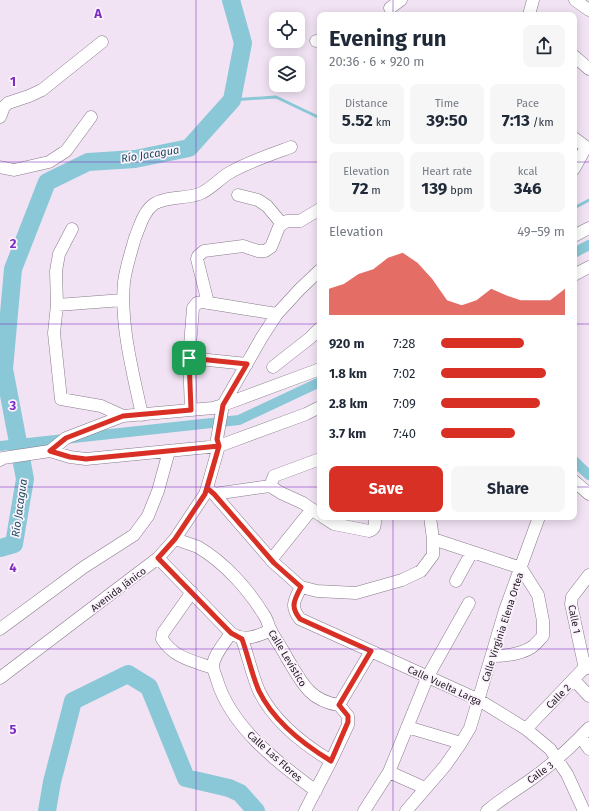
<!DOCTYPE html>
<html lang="en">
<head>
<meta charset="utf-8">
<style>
	:root { --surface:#fff; --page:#f6f6f7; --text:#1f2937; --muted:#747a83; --accent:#d93025 }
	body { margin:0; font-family:"Fira Sans",sans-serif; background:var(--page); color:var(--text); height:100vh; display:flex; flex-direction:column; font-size:15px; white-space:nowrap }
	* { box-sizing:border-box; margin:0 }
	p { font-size:13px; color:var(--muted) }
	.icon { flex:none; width:22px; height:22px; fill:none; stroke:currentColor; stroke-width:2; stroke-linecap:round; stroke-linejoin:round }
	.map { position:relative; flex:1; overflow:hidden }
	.side { position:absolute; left:317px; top:12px; width:260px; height:508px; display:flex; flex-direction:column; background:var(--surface); border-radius:8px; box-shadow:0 2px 10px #0003 }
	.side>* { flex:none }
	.tools { position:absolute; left:269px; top:12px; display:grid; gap:8px }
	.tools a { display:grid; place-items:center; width:36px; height:36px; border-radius:8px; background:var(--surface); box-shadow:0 2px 10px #0003; font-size:20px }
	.pin { position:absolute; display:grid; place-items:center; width:34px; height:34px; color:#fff; margin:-17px; border-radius:8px; box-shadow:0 2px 6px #0006 }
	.round { display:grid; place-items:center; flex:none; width:42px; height:42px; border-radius:8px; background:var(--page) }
	.overview { display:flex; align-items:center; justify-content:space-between; height:68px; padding:0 12px }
	h1 { font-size:22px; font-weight:700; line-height:30px }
	.figures { display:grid; grid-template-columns:repeat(3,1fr); gap:6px; height:68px; padding:4px 12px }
	.figures div { display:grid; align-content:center; border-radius:8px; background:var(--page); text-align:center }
	.figures b { font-size:17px; font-weight:700 }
	.figures small { font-size:11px; font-weight:400 }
	.figures p { font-size:11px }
	.chart { height:112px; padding:8px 12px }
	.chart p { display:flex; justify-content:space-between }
	.chart svg { width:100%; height:72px; margin-top:4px; fill:var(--accent); opacity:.7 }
	.button { display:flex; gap:8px; margin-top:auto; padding:8px 12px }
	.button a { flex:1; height:46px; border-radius:8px; background:var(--accent); color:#fff; font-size:16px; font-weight:700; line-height:46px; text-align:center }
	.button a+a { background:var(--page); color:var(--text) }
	ul { padding:0 12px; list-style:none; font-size:13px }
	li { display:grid; grid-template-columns:64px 48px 1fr; align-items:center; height:30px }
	li i { height:10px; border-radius:5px; background:var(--accent) }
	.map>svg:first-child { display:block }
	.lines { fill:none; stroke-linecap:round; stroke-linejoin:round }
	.stream { stroke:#8ac8d7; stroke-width:3 }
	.canal { stroke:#8ac8d7; stroke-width:10 }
	.river { stroke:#8ac8d7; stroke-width:18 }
	.minor-casing { stroke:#877a8a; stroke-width:13 }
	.minor { stroke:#fff; stroke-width:12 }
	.route-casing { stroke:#fff; stroke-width:8 }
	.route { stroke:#d93025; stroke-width:5 }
	.grid { fill:none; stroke:#7b2cbf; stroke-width:1; stroke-opacity:0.55 }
	.labels { text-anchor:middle; stroke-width:3.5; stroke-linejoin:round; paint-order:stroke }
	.street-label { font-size:10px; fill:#1f191f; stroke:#fbf2fd }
	.water-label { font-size:11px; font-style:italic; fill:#164c57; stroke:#fbf2fd }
	.grid-label { font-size:13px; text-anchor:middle; font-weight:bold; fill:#7b2cbf; stroke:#fbf2fd; stroke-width:3.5; stroke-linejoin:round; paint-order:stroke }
</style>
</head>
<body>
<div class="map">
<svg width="589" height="811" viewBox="0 0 589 811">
	<rect width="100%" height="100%" fill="#f2e3f4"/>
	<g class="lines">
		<path class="stream" d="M232,100L276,97L320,118
			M574,208L589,200"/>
		<path class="canal" d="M574,253L589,245
			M0,446L239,420L320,382
			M574,461L589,475"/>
		<path class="river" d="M0,548L14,544L25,479L4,369L13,269L47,182L88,162L135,159L189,148L232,100L243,43L231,0
			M47,811L52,782L73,701L128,674L149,687L186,778L229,788L240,793L256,811"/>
		<defs>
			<path id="minor" d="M575,0L589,10
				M390,8L401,0
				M529,15L533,0
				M316,41H320
				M574,56L589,69
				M0,117L4,107L8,103L29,96L42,90L102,42
				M574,138L586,147L574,169
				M0,167L14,170L49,162L66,151L91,117
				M238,195L258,200L267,206L282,224
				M72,229L59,254L56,271L57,305L54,333L61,399L101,406L123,416
				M574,236L589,228
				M574,275L589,267
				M208,303L197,259L198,256L204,251L243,246L258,251H265L271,247L279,227L282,224L287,221H300L320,209
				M57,305L123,300
				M189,358L191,410
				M247,364L189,358L193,308L197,303L203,302L277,314
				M273,367L310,338L320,328
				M142,415C133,373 120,325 124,282C126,267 131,252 135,238C140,226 143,212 154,204C167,196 185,199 199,194C210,190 219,179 229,173C248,162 269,155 291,147
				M50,451L70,457L86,459L219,446L306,414L320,407
				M0,460L3,458L50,451L66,438L123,416L213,408L223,405L320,369
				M574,481L589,494
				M270,486L274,476L320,459
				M207,488L214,494L274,563L301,587L317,591L356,593L402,580L421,571L433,555V539L430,517
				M214,494L270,486L281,493L303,503L320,515
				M323,517L334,524L369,531C376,529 375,524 375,517
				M175,539C183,542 191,544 198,547C224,562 249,590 264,615C267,619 268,624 270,629C275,639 282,648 287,658C301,681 309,701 339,705L348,716V725L331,761L305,811
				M433,539L521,568L538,595L543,621V636C540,639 536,644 532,647C520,655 505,656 492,656
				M158,558L231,633C244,642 258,636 271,630
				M271,560L312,509
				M456,581L472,552
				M301,587C294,601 290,606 300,619L479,700L526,729L550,749L567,774L584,811
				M192,592L163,633L162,639C174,658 193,661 213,668
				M0,629L84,567L134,535L148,516L158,491L169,451
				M231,633C225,643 212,656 213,668C214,672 216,676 217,680C231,727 278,763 316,791
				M242,639C248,656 252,675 259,691C274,722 303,744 331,761
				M585,669L571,604L572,597L589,575
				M0,678L158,558L175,539L205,494L207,488L219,446L217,439L223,405L262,337L277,314L300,289L320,270
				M574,680L589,696
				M339,705L371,651
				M407,727L461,743
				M526,729L589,663
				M581,737L589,749
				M389,772L425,788
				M364,811L389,772L428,676L469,603
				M406,811L445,766L461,743L470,728L505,610L539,517
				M487,811C503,797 520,788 537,775C556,761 573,745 589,728"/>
		</defs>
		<use href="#minor" class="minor-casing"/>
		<use href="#minor" class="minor"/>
	</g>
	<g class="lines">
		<defs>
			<path id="route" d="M189,358L191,410L123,416L66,438L50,451L70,457L86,459L219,446L205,494L175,539L158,558L231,633L242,639C248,656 252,675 259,691C274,722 303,744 331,761L348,722V716L339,705L371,651L300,619C290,606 294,601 301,587L274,563L214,494L207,488L219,446L217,439L223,405L247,364L189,358"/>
		</defs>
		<use href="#route" class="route-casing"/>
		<use href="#route" class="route"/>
	</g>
	<path class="grid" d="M196,0V811M393,0V15M0,162H320M574,162H589M0,324H320M574,324H589M0,487H320M574,487H589M393,517V811M0,649H589"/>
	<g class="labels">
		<g class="street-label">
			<text transform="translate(118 589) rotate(-37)" y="4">Avenida Jánico</text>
			<text transform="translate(575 619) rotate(79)" y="4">Calle 1</text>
			<text transform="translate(502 627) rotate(-72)" y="4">Calle Virginia Elena Ortea</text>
			<text transform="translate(288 658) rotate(59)" y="4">Calle Levístico</text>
			<text transform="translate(445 685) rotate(25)" y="4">Calle Vuelta Larga</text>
			<text transform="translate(558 696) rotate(-45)" y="4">Calle 2</text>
			<text transform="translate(275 756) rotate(42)" y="4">Calle Las Flores</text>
			<text transform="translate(540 772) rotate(-36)" y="4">Calle 3</text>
		</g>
		<g class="water-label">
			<text transform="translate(150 154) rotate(-9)" y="4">Río Jacagua</text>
			<text transform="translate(19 508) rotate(-82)" y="4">Río Jacagua</text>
		</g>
	</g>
	<g class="grid-label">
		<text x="98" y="18">A</text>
		<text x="13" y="86">1</text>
		<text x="13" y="248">2</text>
		<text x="13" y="410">3</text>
		<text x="13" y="572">4</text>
		<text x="13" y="734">5</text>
	</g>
</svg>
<div class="tools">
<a><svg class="icon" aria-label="locate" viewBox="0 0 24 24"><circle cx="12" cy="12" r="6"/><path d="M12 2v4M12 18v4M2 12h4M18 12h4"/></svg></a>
<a><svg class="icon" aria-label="layers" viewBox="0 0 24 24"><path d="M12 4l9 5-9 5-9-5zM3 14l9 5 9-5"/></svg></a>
</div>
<div class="pin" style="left:189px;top:358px;background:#1e9e55"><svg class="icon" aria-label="arrive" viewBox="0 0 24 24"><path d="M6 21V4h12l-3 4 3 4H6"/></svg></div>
<section class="side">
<div class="overview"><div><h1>Evening run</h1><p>20:36 · 6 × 920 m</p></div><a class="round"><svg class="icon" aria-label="share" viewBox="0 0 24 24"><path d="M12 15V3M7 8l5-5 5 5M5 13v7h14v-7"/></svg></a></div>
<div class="figures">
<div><p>Distance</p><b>5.52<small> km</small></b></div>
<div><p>Time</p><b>39:50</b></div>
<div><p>Pace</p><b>7:13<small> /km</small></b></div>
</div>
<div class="figures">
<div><p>Elevation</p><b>72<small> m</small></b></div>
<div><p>Heart rate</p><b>139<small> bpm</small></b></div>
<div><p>kcal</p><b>346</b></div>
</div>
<div class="chart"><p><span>Elevation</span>49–59 m</p>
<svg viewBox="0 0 160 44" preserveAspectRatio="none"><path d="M0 44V28L10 25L20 19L30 16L40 9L50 6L60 12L70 22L80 35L90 38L100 35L110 28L120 32L130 35L140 35L150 35L160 28V44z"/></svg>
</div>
<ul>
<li><b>920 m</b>7:28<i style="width:67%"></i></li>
<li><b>1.8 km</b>7:02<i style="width:85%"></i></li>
<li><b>2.8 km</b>7:09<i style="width:80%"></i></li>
<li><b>3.7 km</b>7:40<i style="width:60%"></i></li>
</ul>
<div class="button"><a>Save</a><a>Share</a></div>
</section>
</div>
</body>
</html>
